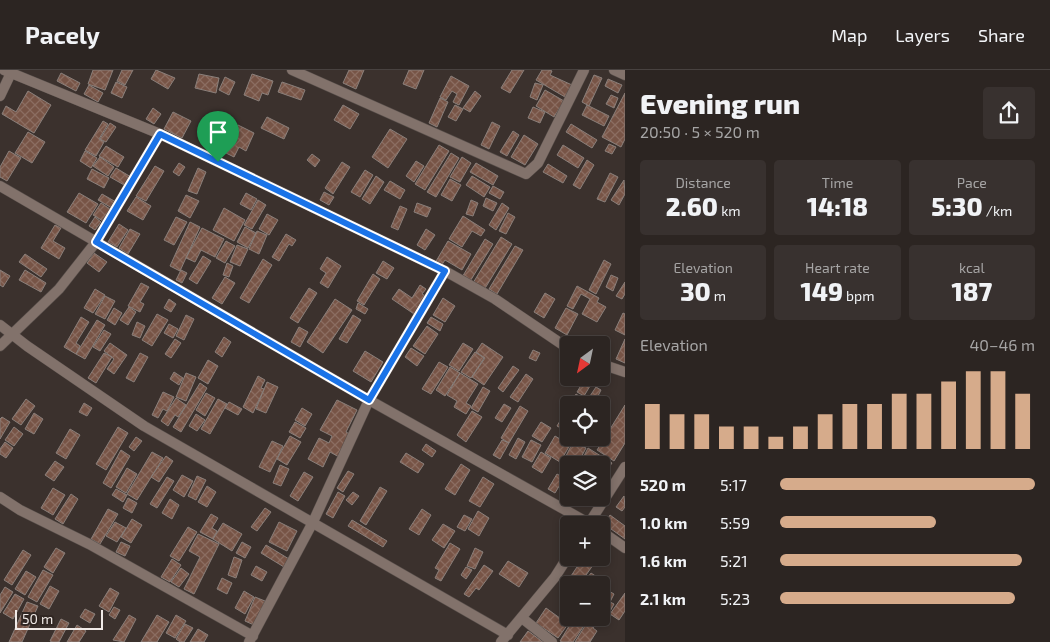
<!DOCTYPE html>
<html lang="en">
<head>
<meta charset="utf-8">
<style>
	:root { --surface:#2c2522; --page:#38312f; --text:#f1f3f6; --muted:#a6a5a5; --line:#484240; --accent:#d6ab8b }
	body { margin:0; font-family:"Exo 2",sans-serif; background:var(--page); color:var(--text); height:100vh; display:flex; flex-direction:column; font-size:19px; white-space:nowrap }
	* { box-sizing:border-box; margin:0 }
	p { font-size:16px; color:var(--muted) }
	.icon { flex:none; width:28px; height:28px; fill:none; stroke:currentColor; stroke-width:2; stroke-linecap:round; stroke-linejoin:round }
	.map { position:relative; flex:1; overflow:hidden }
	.drawer { display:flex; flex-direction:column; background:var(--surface); width:425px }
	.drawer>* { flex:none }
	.needle { width:32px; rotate:213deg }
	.controls { position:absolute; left:560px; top:266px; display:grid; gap:10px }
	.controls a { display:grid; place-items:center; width:50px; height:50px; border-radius:5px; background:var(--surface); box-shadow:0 2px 8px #0003,0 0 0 1px var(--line); font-size:25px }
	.scale { position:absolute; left:15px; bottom:12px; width:88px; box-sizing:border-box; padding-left:5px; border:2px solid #f0eae7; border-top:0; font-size:14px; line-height:18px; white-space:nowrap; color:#f0eae7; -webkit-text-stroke:4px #312723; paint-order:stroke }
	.pin { position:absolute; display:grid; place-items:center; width:42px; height:42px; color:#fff; margin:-51px -21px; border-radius:50% 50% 50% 0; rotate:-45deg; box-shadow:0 0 5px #0007 }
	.pin .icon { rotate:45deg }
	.round { display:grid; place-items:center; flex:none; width:52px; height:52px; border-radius:5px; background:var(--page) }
	.summary { display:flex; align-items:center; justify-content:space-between; height:85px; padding:0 15px }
	h1 { font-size:28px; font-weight:800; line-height:38px }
	.stats { display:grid; grid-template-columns:repeat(3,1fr); gap:8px; height:85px; padding:5px 15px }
	.stats div { display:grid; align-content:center; border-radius:5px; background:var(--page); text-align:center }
	.stats b { font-size:25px; font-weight:800 }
	.stats small { font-size:14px; font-weight:400 }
	.stats p { font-size:14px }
	.chart { height:140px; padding:10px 15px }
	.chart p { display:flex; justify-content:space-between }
	.chart svg { width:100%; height:90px; margin-top:5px; stroke:var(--accent); stroke-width:6 }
	ul { padding:0 15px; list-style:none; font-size:16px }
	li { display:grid; grid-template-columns:80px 60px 1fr; align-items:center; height:38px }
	li i { height:12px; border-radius:6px; background:var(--accent) }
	header { display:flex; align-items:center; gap:30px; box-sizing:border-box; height:70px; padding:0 25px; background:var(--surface); border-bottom:1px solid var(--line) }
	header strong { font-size:24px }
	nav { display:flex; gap:28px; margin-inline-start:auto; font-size:18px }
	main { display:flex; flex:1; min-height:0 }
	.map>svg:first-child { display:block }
	.building { fill:url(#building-cross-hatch); stroke:#8a7f7a }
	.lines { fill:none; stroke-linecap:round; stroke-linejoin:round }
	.minor-casing { stroke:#584f4b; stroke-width:11 }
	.tertiary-casing { stroke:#584f4b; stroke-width:11 }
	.minor { stroke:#82726b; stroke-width:10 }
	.tertiary { stroke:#82726b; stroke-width:10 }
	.route-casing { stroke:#fff; stroke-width:10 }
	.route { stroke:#1a73e8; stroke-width:6 }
</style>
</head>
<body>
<header>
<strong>Pacely</strong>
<nav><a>Map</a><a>Layers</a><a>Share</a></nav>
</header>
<main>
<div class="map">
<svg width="625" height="572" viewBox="0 0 625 572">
	<defs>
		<pattern id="building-cross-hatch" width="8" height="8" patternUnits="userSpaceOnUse" patternTransform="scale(1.25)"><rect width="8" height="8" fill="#775446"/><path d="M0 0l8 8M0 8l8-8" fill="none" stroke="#8b6d61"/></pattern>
	</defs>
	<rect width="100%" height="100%" fill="#3b312d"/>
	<path class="building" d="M93,0H113L105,20L88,14Z
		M122,0H133L125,15L117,11Z
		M156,0L175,8L168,19L151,9Z
		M349,0H364L356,19L343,13Z
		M409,0H424L416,19L403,14Z
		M512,0H524L510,23L501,18Z
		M542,0H550L552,1L550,5L572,15L565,27L536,10Z
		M61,3L80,13L76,21L57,11Z
		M199,4L219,8L216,23L195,18Z
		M252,4L273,11L268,25L262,23L259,31L244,25Z
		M594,5L602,8L589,36L582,32Z
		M451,6L469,16L459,35L453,32L457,24L452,21L446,30L440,27Z
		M225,7L235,12L229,25L219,20Z
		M608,9L622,15L618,23L605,16Z
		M116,12L127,17L122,28L111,23Z
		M282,12L305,20L301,30L278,22Z
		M535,13L543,15L537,30L530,27Z
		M89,15L103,23L98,32L84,24Z
		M545,20L564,31L554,47L536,36Z
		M28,21L51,35L34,63L2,44L6,36L16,42Z
		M475,21L481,26L470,42L463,38Z
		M625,23V69L621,77L602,67Z
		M611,25L618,28L614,38L606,34Z
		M440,28L448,32L437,57L429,53Z
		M343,35L359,44L350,59L334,50Z
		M455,35L463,39L456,51L448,47Z
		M587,35L609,46L604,56L582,45Z
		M533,37L545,42L540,53L528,48Z
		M153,38L161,44L154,54L146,49Z
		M173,42L191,51L182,68L164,59Z
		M267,47L289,58L284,69L261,58Z
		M103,51L108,54L99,69L104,72L96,86L85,80Z
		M492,52L500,56L489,79L481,75Z
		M110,53L116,57L106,72L100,69Z
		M571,54L597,70L592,78L566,62Z
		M238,55L254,63L246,81L239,77L234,87L224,82Z
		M390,59L407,69L388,98L372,87Z
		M513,61L519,65L507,86L500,82Z
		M28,62L45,72L32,93L15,83Z
		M524,65L538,74L525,95L511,87Z
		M609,74L616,77L612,84L605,81Z
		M439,75L449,81L425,120L415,114Z
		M563,75L584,88L578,98L557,85Z
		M106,76L124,87L118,97L99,86Z
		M9,81L21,88L7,111L0,107V97Z
		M85,81L97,88L91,98L80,91Z
		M451,83L459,88L436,127L427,122Z
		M312,84L320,90L315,97L307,90Z
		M100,87L114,97L108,106L93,96Z
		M462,87L471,93L460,112L450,107Z
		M587,90L594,95L580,119L573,115Z
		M416,91L424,96L414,112L406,106Z
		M342,92L350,97L333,124L325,118Z
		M179,93L185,97L179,106L173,102Z
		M476,93L498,106L493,115L470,102Z
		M548,94L567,106L563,113L543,102Z
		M155,96L164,101L146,131L136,126Z
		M116,98L131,107L126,116L110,107Z
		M198,98L206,102L197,124L188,121Z
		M92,99L109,108L104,118L87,109Z
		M365,100L373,105L360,127L351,122Z
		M610,103L618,107L605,132L597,129Z
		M376,106L384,112L370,134L362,129Z
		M472,106L490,117L484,127L466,115Z
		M450,109L461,115L452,131L441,125Z
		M624,110L625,124L619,135L611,130Z
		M390,111L405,120L400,129L384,120Z
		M493,116L504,122L500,129L489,123Z
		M324,122L334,127L329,135L320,130Z
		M79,123L98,134L86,153L67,142Z
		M246,123L257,129L251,140L240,134Z
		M102,124L116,132L112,138L98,130Z
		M186,125L199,131L190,148L178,141Z
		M136,127L151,136L143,150L127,141Z
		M486,128L497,133L493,141L483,136Z
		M258,130L266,135L252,159L244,155Z
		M471,130L478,133L473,146L466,144Z
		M101,133L110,139L103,151L93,145Z
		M417,133L431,138L427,147L414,142Z
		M502,133L509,138L496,160L489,155Z
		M400,136L407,139L398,160L391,157Z
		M224,138L245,150L234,171L213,160Z
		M508,143L515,147L506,164L499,161Z
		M267,144L278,150L269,165L259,159Z
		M463,146L485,160L481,166L472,161L462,177L449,169Z
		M95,147L101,152L95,160L89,156Z
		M176,147L187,152L174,175L164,170Z
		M190,152L200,157L180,201L170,196Z
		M119,154L128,160L117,177L108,172Z
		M55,155L61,158L53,171L65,178L59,189L41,178Z
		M245,157L256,163L248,178L237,172Z
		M202,158L224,169L215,187L201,180L195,192L186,188Z
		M130,159L140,164L128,184L119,178Z
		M426,159L435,165L425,180L417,175Z
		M257,161L267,165L259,184L249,179Z
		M286,164L296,170L292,176L289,174L279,191L272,187Z
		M501,167L512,174L484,220L473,213Z
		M485,169L493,174L469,213L461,209Z
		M226,171L235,176L225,193L216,188Z
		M448,171L471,184L462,200L445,190L441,196L435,193Z
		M237,175L248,179L240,196L230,192Z
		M515,176L523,180L497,224L489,219Z
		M94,183L107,192L99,202L87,193Z
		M25,184L47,199L41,207L19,192Z
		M203,186L211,191L197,214L189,209Z
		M327,187L341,196L328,218L320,213L326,203L320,199Z
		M263,189L272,195L249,233L240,228Z
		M604,190L611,194L596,224L589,220Z
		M383,191L394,198L387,209L376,203Z
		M227,193L233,196L229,207L223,205Z
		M0,200L10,206L3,217L0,215Z
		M25,200L46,213L41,222L19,210Z
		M181,200L187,203L182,213L176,210Z
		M373,204L380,209L364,235L357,231Z
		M611,205L618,208L613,221L606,217Z
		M225,207L235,213L222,234L212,228Z
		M625,212V224L622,229L616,226Z
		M141,213L149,217L140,232L144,234L140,242L128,236Z
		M420,215L426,219L422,224L429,228L417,246L392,229L399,219L412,228Z
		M577,216L599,228L597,232L606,237L597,252L582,244L590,229L581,224L573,239L567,236Z
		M309,218L317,223L298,253L290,248Z
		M95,219L105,225L93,243L84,238Z
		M545,223L555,229L544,248L534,242Z
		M105,226L115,231L105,249L95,244Z
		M443,228L455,236L445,252L433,245Z
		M169,229L176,234L171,242L164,238Z
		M335,229L352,240L323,283L307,272Z
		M358,233L368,239L365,244L356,239Z
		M129,237L136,242L128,255L120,250Z
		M114,238L122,243L115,255L107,250Z
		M566,238L578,244L567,265L555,258Z
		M623,243L625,244V265L615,260Z
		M157,244L168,250L152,276L142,270Z
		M186,245L194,249L184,270L176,266Z
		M353,245L361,250L347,273L339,269Z
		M81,247L89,252L76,273L80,276L76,284L64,277Z
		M431,247L443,254L440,261L427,253Z
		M97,250L105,255L85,289L76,284Z
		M137,252L145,256L140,268L132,265Z
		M169,254L178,259L173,268L164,263Z
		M427,256L438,264L425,284L413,276Z
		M299,257L308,262L300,277L291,272Z
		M104,260L111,264L100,281L93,277Z
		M224,267L231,272L222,287L215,282Z
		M175,269L181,273L171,288L165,284Z
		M625,269V293L616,289Z
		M110,273L127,285L114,304L107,299L114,289L104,281Z
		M463,273L473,279L459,301L449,295Z
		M482,273L503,287L484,315L472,307L485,288L476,282Z
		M411,278L424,286L417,296L405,287Z
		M533,280L540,283L536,291L529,288Z
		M365,281L383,292L371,312L353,301Z
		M475,282L484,288L471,308L461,302Z
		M104,283L112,287L96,313L88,308Z
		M140,283L148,287L134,312L126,308Z
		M208,290L218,296L208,314L198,308Z
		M439,292L448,297L431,324L422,319Z
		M513,296L519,300L503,322L498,318Z
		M450,297L460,303L445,326L436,320Z
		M174,302L183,308L179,315L170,309Z
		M186,303L196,307L186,331L176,327Z
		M460,303L478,314L466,333L471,336L466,344L454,337L457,331L447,325Z
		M526,304L533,309L518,332L510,327Z
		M258,306L265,310L261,318L264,319L253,343L243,337Z
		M267,312L278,317L266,343L256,339Z
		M583,312L590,316L584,326L577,322Z
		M200,313L207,318L181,362L173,357Z
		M483,317L490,321L478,342L471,338Z
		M596,317L601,320L596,330L590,326Z
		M163,322L174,327L167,341L163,339L158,348L152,345Z
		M206,323L215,328L205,346L196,340Z
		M576,324L585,330L582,335H570Z
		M176,328L186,335L178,347L175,345L168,356L161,351Z
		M26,329L35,336L21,355L12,349Z
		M218,329L227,334L210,364L201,359Z
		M337,330L357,340L346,362L351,365L339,387L330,382L323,397L308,389L319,368L329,373L332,366L320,360Z
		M229,332L242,339L238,345L225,338Z
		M84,333L92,338L87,346L79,342Z
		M504,334L511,338L502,352L495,348Z
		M625,335V373L614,391L597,380Z
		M520,336L528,341L509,373L501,368Z
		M569,336V357L566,361L557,356Z
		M302,338L312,344L305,356L295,350Z
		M472,341L482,347L466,372L457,365Z
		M34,343L43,349L34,364L25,359Z
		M196,344L205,350L197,361L189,356Z
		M2,347L10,352L0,369V349Z
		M295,352L306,358L300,368L289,362Z
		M541,352L551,358L542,372L532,366Z
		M14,357L23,364L14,376L5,370Z
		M118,357L128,363L106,400L96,394Z
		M70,359L80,365L66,389L56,383Z
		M290,366L301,372L287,395L277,389Z
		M555,366L570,375L560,392L545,383Z
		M136,367L142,371L134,381L129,377Z
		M518,368L525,372L516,389L509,385Z
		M502,370L509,373L500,389L493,385Z
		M531,370L541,375L532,392L522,387Z
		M272,371L283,376L270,402L259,397Z
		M5,372L13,378L6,388L0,384V379Z
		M573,372L586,378L577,395L564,390Z
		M426,374L436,381L432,387L422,380Z
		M588,378L612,393L605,403L601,401V395H591L582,390Z
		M121,380L130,386L111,418L103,413Z
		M152,382L163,388L137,430L127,424Z
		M541,382L551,388L542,403L532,397Z
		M406,383L424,394L418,403L400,392Z
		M166,386L173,391L159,412L151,407Z
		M55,391L64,397L54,411L45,405Z
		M461,394L470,400L455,425L445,419Z
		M280,395L289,399L281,416L273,413Z
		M127,398L137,404L126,423L116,417Z
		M348,401L354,404L343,422L337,418Z
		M304,402L313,407L298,431L290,426Z
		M557,404L564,408L555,423L548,419Z
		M182,405L193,411L184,427L173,420Z
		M197,406L206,410L196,430L188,426Z
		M167,407L174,411L157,438L150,434Z
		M483,407L494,414L480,437L469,431Z
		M207,416L216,422L207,437L198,432Z
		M380,417L387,421L366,455L360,451Z
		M53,418L65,425L53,445L41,438Z
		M116,419L127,425L123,432L112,425Z
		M338,422L345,426L333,448L326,444Z
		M353,422L359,426L352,435L346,430Z
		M71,424L78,429L63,454L55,449Z
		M624,426L625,437L622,441L616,437Z
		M128,428L137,433L132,443L123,438Z
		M170,429L179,435L172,449L162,443Z
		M265,438L271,442L257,461L251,457Z
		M108,439L118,444L100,474L91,469Z
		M422,439L431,445L419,465L409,459Z
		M478,441L489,448L479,466L468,459Z
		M211,444L218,448L212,458L217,461L213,469L200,462Z
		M464,445L472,449L465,461L457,457Z
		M610,445L625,456V469L604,454Z
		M132,449L142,455L131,473L121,467Z
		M352,450L387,471L383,477L348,456Z
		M115,452L126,458L117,472L106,466Z
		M279,452L297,461L287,481L269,472Z
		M223,453L242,464L232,481L213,469Z
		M443,454L455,461L444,478L432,470Z
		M188,457L197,462L179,491L170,486Z
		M198,464L219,474L194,524L184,519L200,487L189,481Z
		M121,472L130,476L125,486L116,482Z
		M242,472L251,477L245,488L236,483Z
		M450,473L460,479L441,511L435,508L439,500L435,498Z
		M266,475L289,489L284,497L261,483Z
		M56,478L65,483L53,503L44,497Z
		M475,478L483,482L475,499L467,496Z
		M23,480L31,485L12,515L4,510Z
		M234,487L242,490L236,508L228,505Z
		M583,488H598L579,515H569V518L565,515Z
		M172,489L181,495L170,512L161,507Z
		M508,491L528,503L519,517L499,504Z
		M484,495L493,501L479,520L476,518L469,527L464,524Z
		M256,496L267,502L262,511L251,505Z
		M466,497L472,500L466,509L461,505Z
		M181,498L189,504L179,517L171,512Z
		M43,500L53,505L37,532L28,527Z
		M26,501L36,507L25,525L15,519Z
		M591,503L600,509L596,515H582Z
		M222,508L232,513L227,524L217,519Z
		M50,516L59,521L49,539L40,534Z
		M5,517L13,522L0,543V525Z
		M110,518L119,523L109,542L99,536Z
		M607,520L614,524L610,532L614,534L607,547L601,544V530Z
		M244,521L254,527L245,544L235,538Z
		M625,523V541L619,550L610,544Z
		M15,524L24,529L13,549L3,543Z
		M255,527L265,531L254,555L245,551Z
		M27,532L38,536L22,572H9Z
		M114,537L120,540L115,549L109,545Z
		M546,538L568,554L558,568L536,553Z
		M85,539L95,544L90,553L80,547Z
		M129,545L136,549L124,572L113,570Z
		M157,545L169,552L157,572H141Z
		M176,545L186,551L175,568L166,563Z
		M574,548H589L573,572H562L560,571Z
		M590,548L597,552L593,558L597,561L590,572H575Z
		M61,549L69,553L59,572H52L50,571Z
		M185,554L193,558L184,572H180L176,569Z
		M77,555L86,561L79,572H67Z
		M198,559L208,565L204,572H190Z
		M528,561L543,572H520Z"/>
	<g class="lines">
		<defs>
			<path id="minor" d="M292,0L526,104L538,93L584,0
				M614,0L625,5
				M0,26L11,3
				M0,116L369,330L592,455
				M0,255L27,276L144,356L508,565
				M0,276L59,219L96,172L160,64
				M0,427L20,440L89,474L253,566
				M588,455L625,397
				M601,461L625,478
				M522,548L552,572
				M249,572L313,452L369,330L445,201
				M501,572L555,507L569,485"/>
			<path id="tertiary" d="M4,0L160,64L445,201L495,229L569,279
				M601,294L625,302"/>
		</defs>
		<use href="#minor" class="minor-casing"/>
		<use href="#tertiary" class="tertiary-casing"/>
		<use href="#minor" class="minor"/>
		<use href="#tertiary" class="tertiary"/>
	</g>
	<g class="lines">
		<defs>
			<path id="route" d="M160,64L445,201L369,330L96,172Z"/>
		</defs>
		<use href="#route" class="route-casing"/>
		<use href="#route" class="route"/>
	</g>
</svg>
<div class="controls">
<a><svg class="needle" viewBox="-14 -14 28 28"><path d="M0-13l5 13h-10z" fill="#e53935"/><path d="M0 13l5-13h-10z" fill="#a6a5a5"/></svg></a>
<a><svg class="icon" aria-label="locate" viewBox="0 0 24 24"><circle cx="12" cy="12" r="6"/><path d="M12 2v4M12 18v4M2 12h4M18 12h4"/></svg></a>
<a><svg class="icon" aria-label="layers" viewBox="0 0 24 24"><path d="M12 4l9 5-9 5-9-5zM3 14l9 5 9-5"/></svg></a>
<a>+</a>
<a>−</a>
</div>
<div class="scale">50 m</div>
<div class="pin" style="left:218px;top:92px;background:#1e9e55"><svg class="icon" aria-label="arrive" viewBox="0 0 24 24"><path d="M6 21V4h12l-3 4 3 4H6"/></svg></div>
</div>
<section class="drawer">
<div class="summary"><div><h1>Evening run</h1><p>20:50 · 5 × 520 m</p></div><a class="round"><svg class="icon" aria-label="share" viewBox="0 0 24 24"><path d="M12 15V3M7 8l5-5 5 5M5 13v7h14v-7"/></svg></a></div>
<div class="stats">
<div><p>Distance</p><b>2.60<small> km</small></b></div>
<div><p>Time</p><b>14:18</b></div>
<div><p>Pace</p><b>5:30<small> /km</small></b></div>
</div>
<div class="stats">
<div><p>Elevation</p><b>30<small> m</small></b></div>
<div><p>Heart rate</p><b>149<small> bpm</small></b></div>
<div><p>kcal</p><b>187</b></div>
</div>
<div class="chart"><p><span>Elevation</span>40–46 m</p>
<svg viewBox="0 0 160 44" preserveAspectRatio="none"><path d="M5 44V22M15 44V27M25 44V27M35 44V33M45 44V33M55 44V38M65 44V33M75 44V27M85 44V22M95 44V22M105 44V17M115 44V17M125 44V11M135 44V6M145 44V6M155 44V17"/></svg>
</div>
<ul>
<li><b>520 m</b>5:17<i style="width:100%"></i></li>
<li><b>1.0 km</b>5:59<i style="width:61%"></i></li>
<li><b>1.6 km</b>5:21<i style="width:95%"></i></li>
<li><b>2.1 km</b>5:23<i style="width:92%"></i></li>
</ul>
</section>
</main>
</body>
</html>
